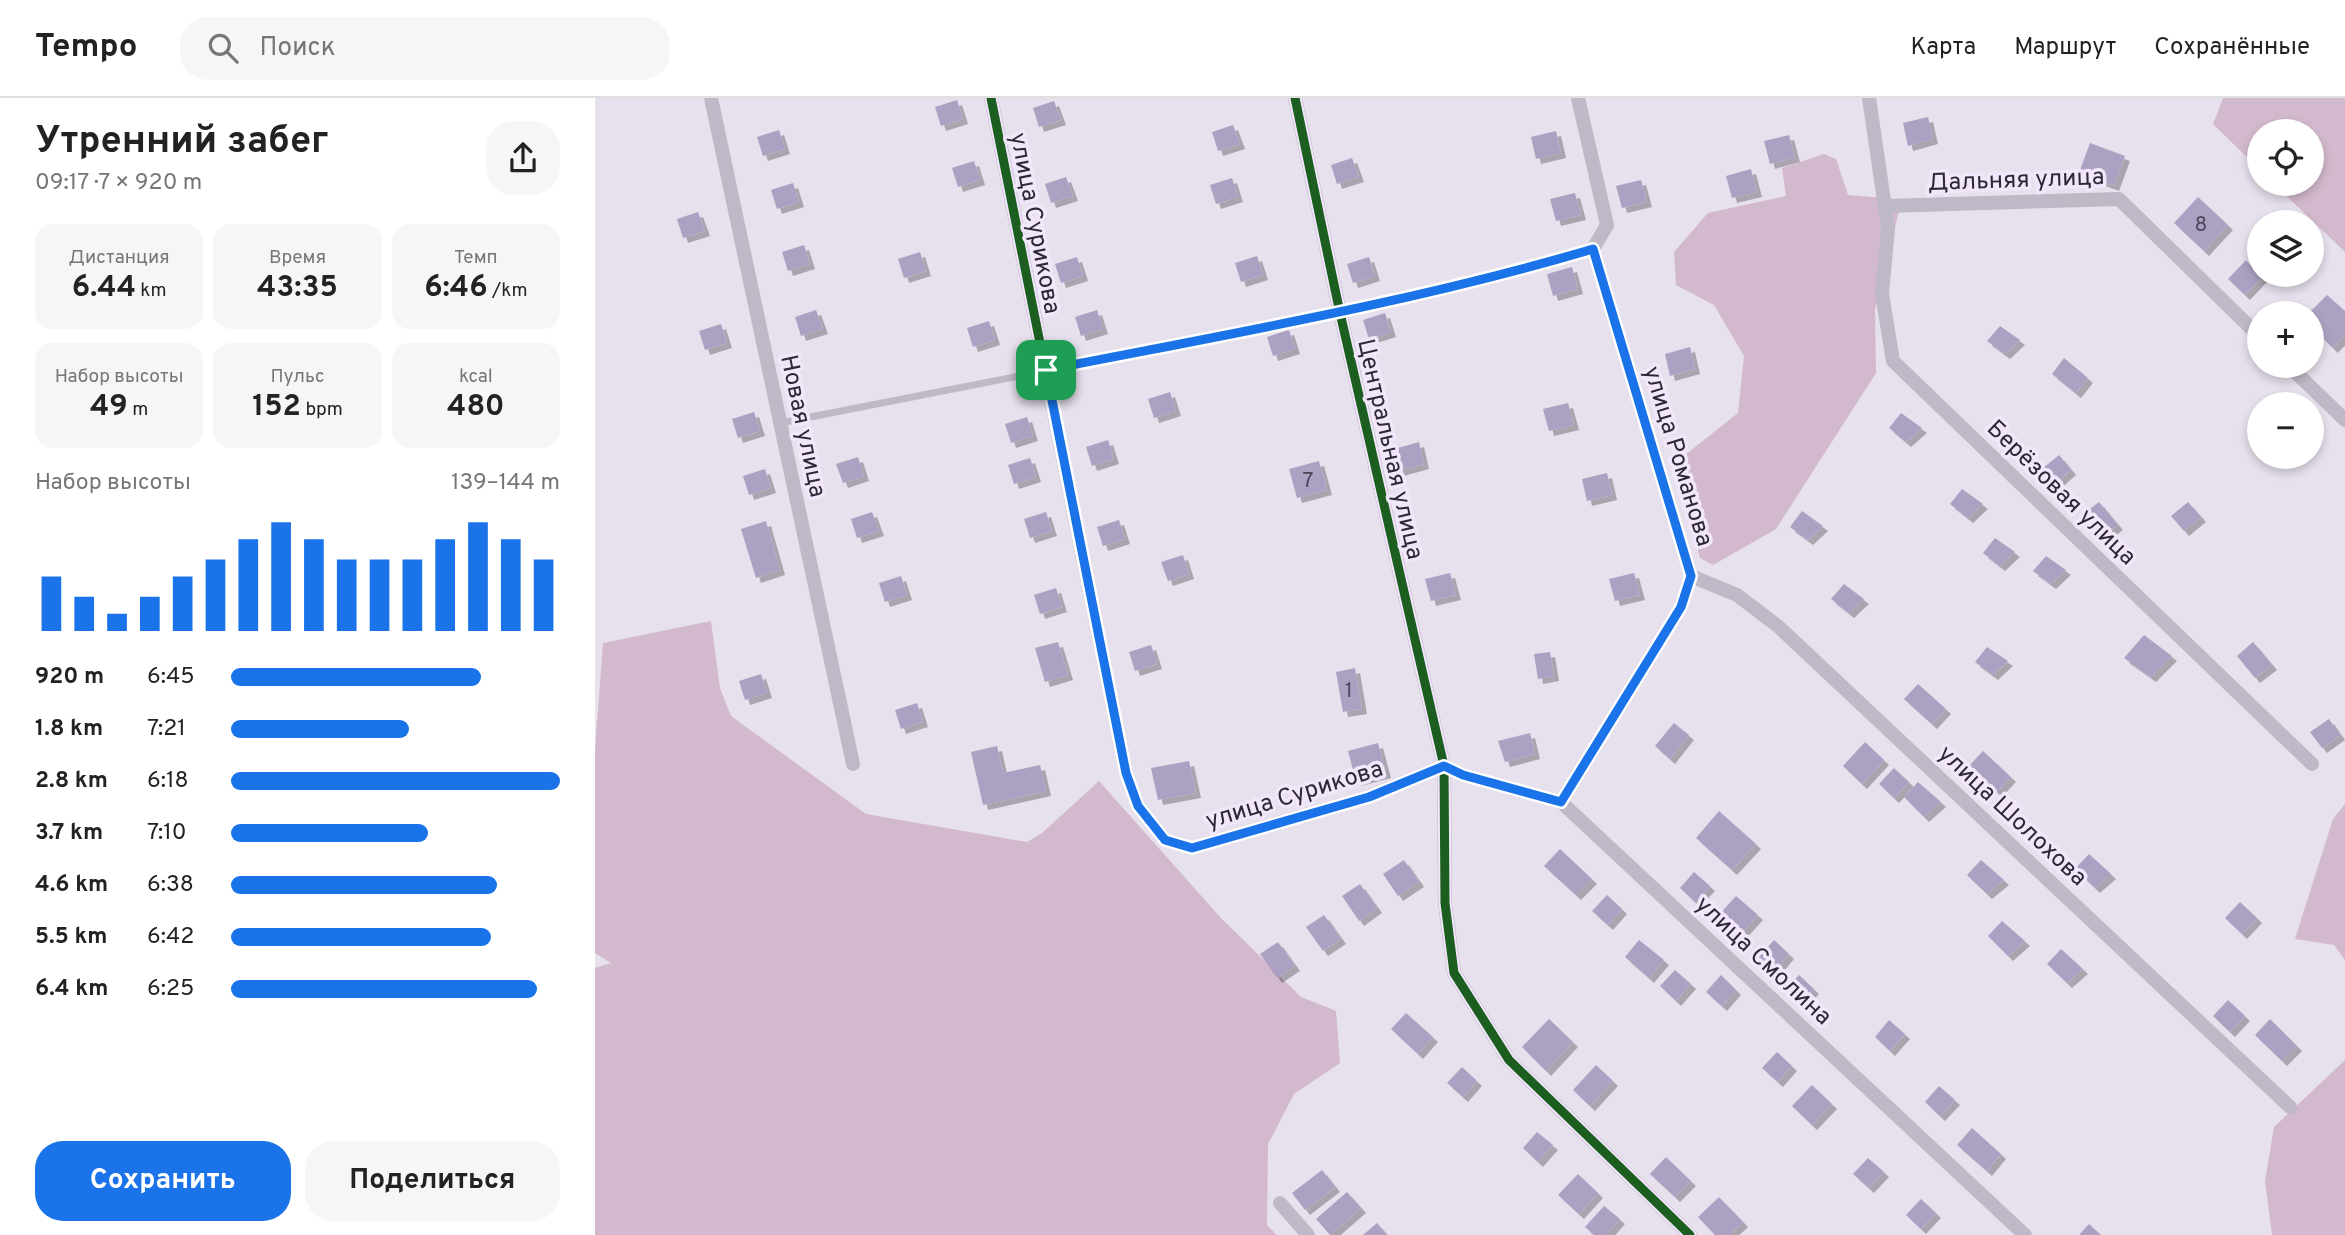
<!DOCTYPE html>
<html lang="ru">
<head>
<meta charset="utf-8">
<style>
	:root { --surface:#fff; --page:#f6f6f6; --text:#222; --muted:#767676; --line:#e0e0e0; --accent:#1a73e8 }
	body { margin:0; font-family:Overpass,sans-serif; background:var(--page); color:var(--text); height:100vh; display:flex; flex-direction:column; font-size:26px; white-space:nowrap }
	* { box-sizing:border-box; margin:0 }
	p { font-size:23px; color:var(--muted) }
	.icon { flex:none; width:38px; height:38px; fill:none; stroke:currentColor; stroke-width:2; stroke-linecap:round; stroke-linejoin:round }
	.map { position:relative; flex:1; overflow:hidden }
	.details { display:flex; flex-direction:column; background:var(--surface); width:595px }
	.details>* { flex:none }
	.fabs { position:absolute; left:1652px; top:21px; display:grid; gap:14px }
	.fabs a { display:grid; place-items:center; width:77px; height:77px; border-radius:50%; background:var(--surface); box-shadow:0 4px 10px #0003; font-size:35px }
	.pin { position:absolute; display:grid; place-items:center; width:60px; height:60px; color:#fff; margin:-30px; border-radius:14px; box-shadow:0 4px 10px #0006 }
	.round { display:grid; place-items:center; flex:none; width:74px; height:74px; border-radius:28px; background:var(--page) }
	.summary { display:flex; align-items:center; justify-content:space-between; height:119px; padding:0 35px }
	h1 { font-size:38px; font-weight:700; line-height:52px }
	.stats { display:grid; grid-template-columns:repeat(3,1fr); gap:10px; height:119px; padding:7px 35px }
	.stats div { display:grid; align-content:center; border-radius:18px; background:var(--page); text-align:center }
	.stats b { font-size:30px; font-weight:700 }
	.stats small { font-size:19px; font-weight:400 }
	.stats p { font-size:19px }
	.chart { height:196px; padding:14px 35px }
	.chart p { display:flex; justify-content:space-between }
	.chart svg { width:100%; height:126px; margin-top:7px; stroke:var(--accent); stroke-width:6 }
	.primary-button { display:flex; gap:14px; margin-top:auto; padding:14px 35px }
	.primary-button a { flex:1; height:80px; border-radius:28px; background:var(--accent); color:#fff; font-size:28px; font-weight:700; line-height:80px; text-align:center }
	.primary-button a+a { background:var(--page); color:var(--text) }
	ul { padding:0 35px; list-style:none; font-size:23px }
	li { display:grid; grid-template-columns:112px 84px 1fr; align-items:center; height:52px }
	li i { height:18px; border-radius:9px; background:var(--accent) }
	header { display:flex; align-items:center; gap:42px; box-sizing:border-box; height:98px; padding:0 35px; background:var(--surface); border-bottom:2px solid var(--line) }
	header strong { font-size:33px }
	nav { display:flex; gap:38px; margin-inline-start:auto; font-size:24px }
	.search { width:490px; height:63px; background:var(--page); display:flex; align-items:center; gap:18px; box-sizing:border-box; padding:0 24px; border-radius:28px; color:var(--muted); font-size:26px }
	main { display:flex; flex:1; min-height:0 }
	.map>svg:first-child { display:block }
	.green { fill:#d3b9cd }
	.building { fill:#aca1c2; filter:url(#shadow) }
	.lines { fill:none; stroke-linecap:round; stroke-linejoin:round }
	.service { stroke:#bfb8c6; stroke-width:7 }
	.minor { stroke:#bfb8c6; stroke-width:14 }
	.cycleway-casing { stroke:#f2e7fa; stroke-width:13 }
	.cycleway { stroke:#1b5e20; stroke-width:9 }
	.route-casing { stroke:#fff; stroke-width:14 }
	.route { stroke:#1a73e8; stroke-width:9 }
	.labels { text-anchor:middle; stroke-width:7; stroke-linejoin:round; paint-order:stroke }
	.number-label { font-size:21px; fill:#4d465a }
	.street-label { font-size:24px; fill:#2d2737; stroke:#f2e7fa }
</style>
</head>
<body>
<header>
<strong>Tempo</strong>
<div class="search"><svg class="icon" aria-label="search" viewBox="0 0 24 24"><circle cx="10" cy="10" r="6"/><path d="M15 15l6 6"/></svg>Поиск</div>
<nav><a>Карта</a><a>Маршрут</a><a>Сохранённые</a></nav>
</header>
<main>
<section class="details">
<div class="summary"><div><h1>Утренний забег</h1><p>09:17 · 7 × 920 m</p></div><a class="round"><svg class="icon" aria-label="share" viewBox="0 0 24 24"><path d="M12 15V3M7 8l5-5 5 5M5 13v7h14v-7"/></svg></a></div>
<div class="stats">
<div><p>Дистанция</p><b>6.44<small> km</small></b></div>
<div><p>Время</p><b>43:35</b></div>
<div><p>Темп</p><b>6:46<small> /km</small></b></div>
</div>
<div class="stats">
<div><p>Набор высоты</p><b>49<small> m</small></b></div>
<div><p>Пульс</p><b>152<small> bpm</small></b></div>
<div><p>kcal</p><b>480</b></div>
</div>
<div class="chart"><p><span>Набор высоты</span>139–144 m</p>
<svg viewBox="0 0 160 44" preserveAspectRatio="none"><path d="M5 44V25M15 44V32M25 44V38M35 44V32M45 44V25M55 44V19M65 44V12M75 44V6M85 44V12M95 44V19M105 44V19M115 44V19M125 44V12M135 44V6M145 44V12M155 44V19"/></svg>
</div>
<ul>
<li><b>920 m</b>6:45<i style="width:76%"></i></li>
<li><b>1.8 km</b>7:21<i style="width:54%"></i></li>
<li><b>2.8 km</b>6:18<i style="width:100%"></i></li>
<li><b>3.7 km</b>7:10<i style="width:60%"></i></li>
<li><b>4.6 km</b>6:38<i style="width:81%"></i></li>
<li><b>5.5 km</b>6:42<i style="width:79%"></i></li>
<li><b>6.4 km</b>6:25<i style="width:93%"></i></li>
</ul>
<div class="primary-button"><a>Сохранить</a><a>Поделиться</a></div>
</section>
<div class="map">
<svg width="1750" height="1137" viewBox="0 0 1750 1137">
	<defs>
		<filter id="shadow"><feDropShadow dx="5" dy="5" stdDeviation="0" flood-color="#0004"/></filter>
	</defs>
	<rect width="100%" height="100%" fill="#e7e0ed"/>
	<path class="green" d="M1628,0H1750V154L1679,86H1717V33H1664V71L1618,26Z
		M1229,56L1241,61L1253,97L1290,100L1304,113L1280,212L1281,275L1181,431L1118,467L1105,460L1081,378L1085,361L1143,315L1149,258L1119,207L1081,187L1079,154L1113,115L1191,98L1187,70Z
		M116,523L125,590L136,618L271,716L432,744L447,735L504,683L626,820L706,899L741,913L745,965L699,996L673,1046L672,1127L682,1137H0V870L16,865L0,855V652L8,545Z
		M1750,706V862L1739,847L1700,841L1738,721Z
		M1750,962V1137H1677L1670,1083L1679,1029Z"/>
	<path class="building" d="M362,2L368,21L346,28L340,9Z
		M459,3L466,22L444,29L438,10Z
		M1333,19L1338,41L1313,48L1308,25Z
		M638,27L645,46L623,53L617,34Z
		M184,32L190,51L168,58L162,39Z
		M961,33L966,55L941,61L936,39Z
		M1194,37L1200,59L1175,66L1169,43Z
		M1495,45L1530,58L1519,88L1484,75Z
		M757,60L764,79L742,86L736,67Z
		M379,63L385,82L363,89L357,70Z
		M1156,71L1162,94L1137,100L1131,78Z
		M471,79L478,98L456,105L450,86Z
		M637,80L643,99L621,106L615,87Z
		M1046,82L1052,104L1027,110L1021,88Z
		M198,85L204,104L182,111L176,92Z
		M980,95L986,117L961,123L955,101Z
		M1603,99L1633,127L1609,153L1579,125Z
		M103,114L110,133L88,140L82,121Z
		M209,147L215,166L193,173L187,154Z
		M325,154L331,173L309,180L303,161Z
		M662,158L668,177L646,184L640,165Z
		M482,159L488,178L466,185L460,166Z
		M774,159L780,178L758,185L752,166Z
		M1651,162L1664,177H1669L1650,197L1633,181Z
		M977,169L983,191L958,198L952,176Z
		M1732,197L1750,213V237L1738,250L1717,230L1714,215Z
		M221,212L228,231L206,238L200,219Z
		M502,212L508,231L486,238L480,219Z
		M790,215L796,234L774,241L768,222Z
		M394,223L400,242L378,249L372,230Z
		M126,226L132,245L110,252L104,233Z
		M1405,228L1425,242L1410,256L1392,243Z
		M694,232L700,251L678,258L672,239Z
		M1095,249L1100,271L1075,278L1070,256Z
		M1469,260L1493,280L1481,295L1457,276Z
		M575,294L581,313L559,320L553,301Z
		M973,305L979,327L954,333L948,311Z
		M159,314L165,333L143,340L137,321Z
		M1306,315L1327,330L1311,344L1294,330Z
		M432,319L438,338L416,345L410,326Z
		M513,342L519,361L497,368L491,349Z
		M824,344L829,366L804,373L799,351Z
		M1464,357L1476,372L1459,387L1447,371Z
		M263,359L269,378L248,385L241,366Z
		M435,360L441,379L419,386L413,367Z
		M724,363L732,392L702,400L694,371Z
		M170,371L176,390L154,397L148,378Z
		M1012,375L1017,397L992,403L987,381Z
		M1367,391L1388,406L1373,420L1355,406Z
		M1504,404L1523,427L1506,440L1487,417Z
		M1593,404L1606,419L1589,433L1576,418Z
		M1207,413L1228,428L1213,442L1195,429Z
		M277,414L284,433L262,440L256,421Z
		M451,414L457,433L435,440L429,421Z
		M524,422L530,441L508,448L502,429Z
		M171,423L185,472L161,480L146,431Z
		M1400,440L1420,454L1405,468L1388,455Z
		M588,457L594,476L573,483L566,464Z
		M1451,458L1471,472L1456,486L1438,473Z
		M855,475L861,497L836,503L830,481Z
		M1039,475L1045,497L1020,503L1014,481Z
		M306,478L312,497L290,504L284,485Z
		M1249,486L1269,501L1254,515L1236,501Z
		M461,490L467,509L445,516L439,497Z
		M1549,537L1577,558L1556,579L1529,560Z
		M463,544L473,577L450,584L440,550Z
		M1658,544L1677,567L1660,580L1642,558Z
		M556,547L562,566L540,573L534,554Z
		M1392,549L1413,563L1398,577L1380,564Z
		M955,554L959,578L943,581L939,556Z
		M760,570L767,611L748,614L741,574Z
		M166,576L172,595L150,602L144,583Z
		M1323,586L1351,611L1337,626L1309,601Z
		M322,605L328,624L306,631L300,612Z
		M1734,621L1745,637L1727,650L1715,634Z
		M1079,625L1094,637L1075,661L1060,648Z
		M935,635L940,656L910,664L903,643Z
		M1270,644L1289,662L1267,686L1248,668Z
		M783,645L791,675L761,683L753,653Z
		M402,648L408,675L445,667L451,693L388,707L376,654Z
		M1388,653L1416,679L1402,694L1374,668Z
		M594,663L601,695L563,702L556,670Z
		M1299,670L1314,684L1299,700L1284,686Z
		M1323,684L1346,704L1329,719L1309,699Z
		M1124,713L1161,746L1137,772L1101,740Z
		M965,751L997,781L981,797L949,768Z
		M1494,756L1516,776L1500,790L1480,771Z
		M809,762L824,784L803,798L788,776Z
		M1386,762L1409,782L1392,796L1372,777Z
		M1099,774L1115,788L1100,804L1085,790Z
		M765,786L782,810L764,823L747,798Z
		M1012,797L1027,811L1013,827L997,813Z
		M1141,798L1163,817L1145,837L1123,818Z
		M1645,804L1662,820L1647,836L1630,820Z
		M729,817L746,841L728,853L711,829Z
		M1407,823L1430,843L1413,858L1393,838Z
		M1044,842L1069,862L1054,880L1030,859Z
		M1179,842L1194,856L1180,873L1164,859Z
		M683,844L700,868L682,880L665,856Z
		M1466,851L1488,871L1472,885L1452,866Z
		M1080,872L1096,886L1081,903L1065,888Z
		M1126,877L1141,892L1127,908L1111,894Z
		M1204,877L1219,891L1204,907L1189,893Z
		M1633,902L1650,918L1635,934L1618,918Z
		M811,915L838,939L823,956L796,931Z
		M954,921L978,944L951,973L927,949Z
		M1675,921L1702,948L1687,963L1660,937Z
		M1294,922L1310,936L1295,953L1280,939Z
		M1182,954L1197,968L1183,984L1167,970Z
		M1001,967L1018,983L995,1008L978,992Z
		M867,969L882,983L868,999L852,985Z
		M1217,987L1237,1006L1217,1027L1197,1008Z
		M1344,988L1360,1002L1345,1018L1330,1004Z
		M1377,1030L1406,1056L1392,1073L1362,1047Z
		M942,1034L958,1047L943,1064L928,1050Z
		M1071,1059L1096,1083L1080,1099L1055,1076Z
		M1273,1060L1289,1074L1274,1090L1258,1076Z
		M727,1072L740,1089L710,1112L697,1095Z
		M983,1076L1003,1095L984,1116L963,1097Z
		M752,1094L766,1110L735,1137L721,1121Z
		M1124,1099L1148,1124L1134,1137H1120L1103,1119Z
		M1326,1101L1341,1115L1326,1131L1311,1117Z
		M1009,1108L1025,1121L1011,1137H999L990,1129Z
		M782,1125L792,1137H768Z
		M1494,1126L1506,1137H1484Z"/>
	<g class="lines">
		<path class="service" d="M185,325L745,215L929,172L997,152"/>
		<path class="minor" d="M116,0L258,666
			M396,0L531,675L543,708L570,742L597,750L773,699L849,668
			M700,0L745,215L849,668L850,805L859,875L914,962L1095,1137
			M1274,0L1293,130L1287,196L1298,263L1717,666
			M1291,108L1524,101L1664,238
			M1694,268L1750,322
			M1096,478L1142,497L1184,529L1695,1009
			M849,668L868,677L966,704L1430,1137
			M966,704L1086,509L1096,478L998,151L1012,127L983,0
			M685,1105L713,1137"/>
		<defs>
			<path id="cycleway" d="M396,0L531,675L543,708L570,742L597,750L773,699L849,668
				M700,0L745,215L849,668L850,805L859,875L914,962L1095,1137"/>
		</defs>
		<use href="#cycleway" class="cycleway-casing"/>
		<use href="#cycleway" class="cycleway"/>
	</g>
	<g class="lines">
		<defs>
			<path id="route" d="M998,151L1096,478L1086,509L966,704L868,677L849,668L774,699L597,750L570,742L543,708L531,675L451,272C634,236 819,204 998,151Z"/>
		</defs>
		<use href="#route" class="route-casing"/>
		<use href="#route" class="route"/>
	</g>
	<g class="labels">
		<g class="number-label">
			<text x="1606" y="133">8</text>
			<text x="713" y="389">7</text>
			<text x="754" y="599">1</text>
		</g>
		<g class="street-label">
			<text transform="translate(1421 81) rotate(-2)" y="8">Дальняя улица</text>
			<text transform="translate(441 125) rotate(79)" y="8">улица Сурикова</text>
			<text transform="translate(209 328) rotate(78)" y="8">Новая улица</text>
			<text transform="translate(796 351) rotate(77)" y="8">Центральная улица</text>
			<text transform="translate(1084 358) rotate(73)" y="8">улица Романова</text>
			<text transform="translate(1467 394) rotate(44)" y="8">Берёзовая улица</text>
			<text transform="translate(699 696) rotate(-17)" y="8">улица Сурикова</text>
			<text transform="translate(1418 717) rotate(43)" y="8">улица Шолохова</text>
			<text transform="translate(1169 862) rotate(43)" y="8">улица Смолина</text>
		</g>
	</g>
</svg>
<div class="fabs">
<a><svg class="icon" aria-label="locate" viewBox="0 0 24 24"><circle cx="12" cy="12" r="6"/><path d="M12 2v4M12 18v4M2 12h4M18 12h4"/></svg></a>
<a><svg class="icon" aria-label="layers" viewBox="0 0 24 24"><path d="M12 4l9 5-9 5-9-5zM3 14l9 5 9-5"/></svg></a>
<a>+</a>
<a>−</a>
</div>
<div class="pin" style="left:451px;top:272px;background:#1e9e55"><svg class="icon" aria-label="arrive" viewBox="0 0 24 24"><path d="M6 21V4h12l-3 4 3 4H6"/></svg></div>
</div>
</main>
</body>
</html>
